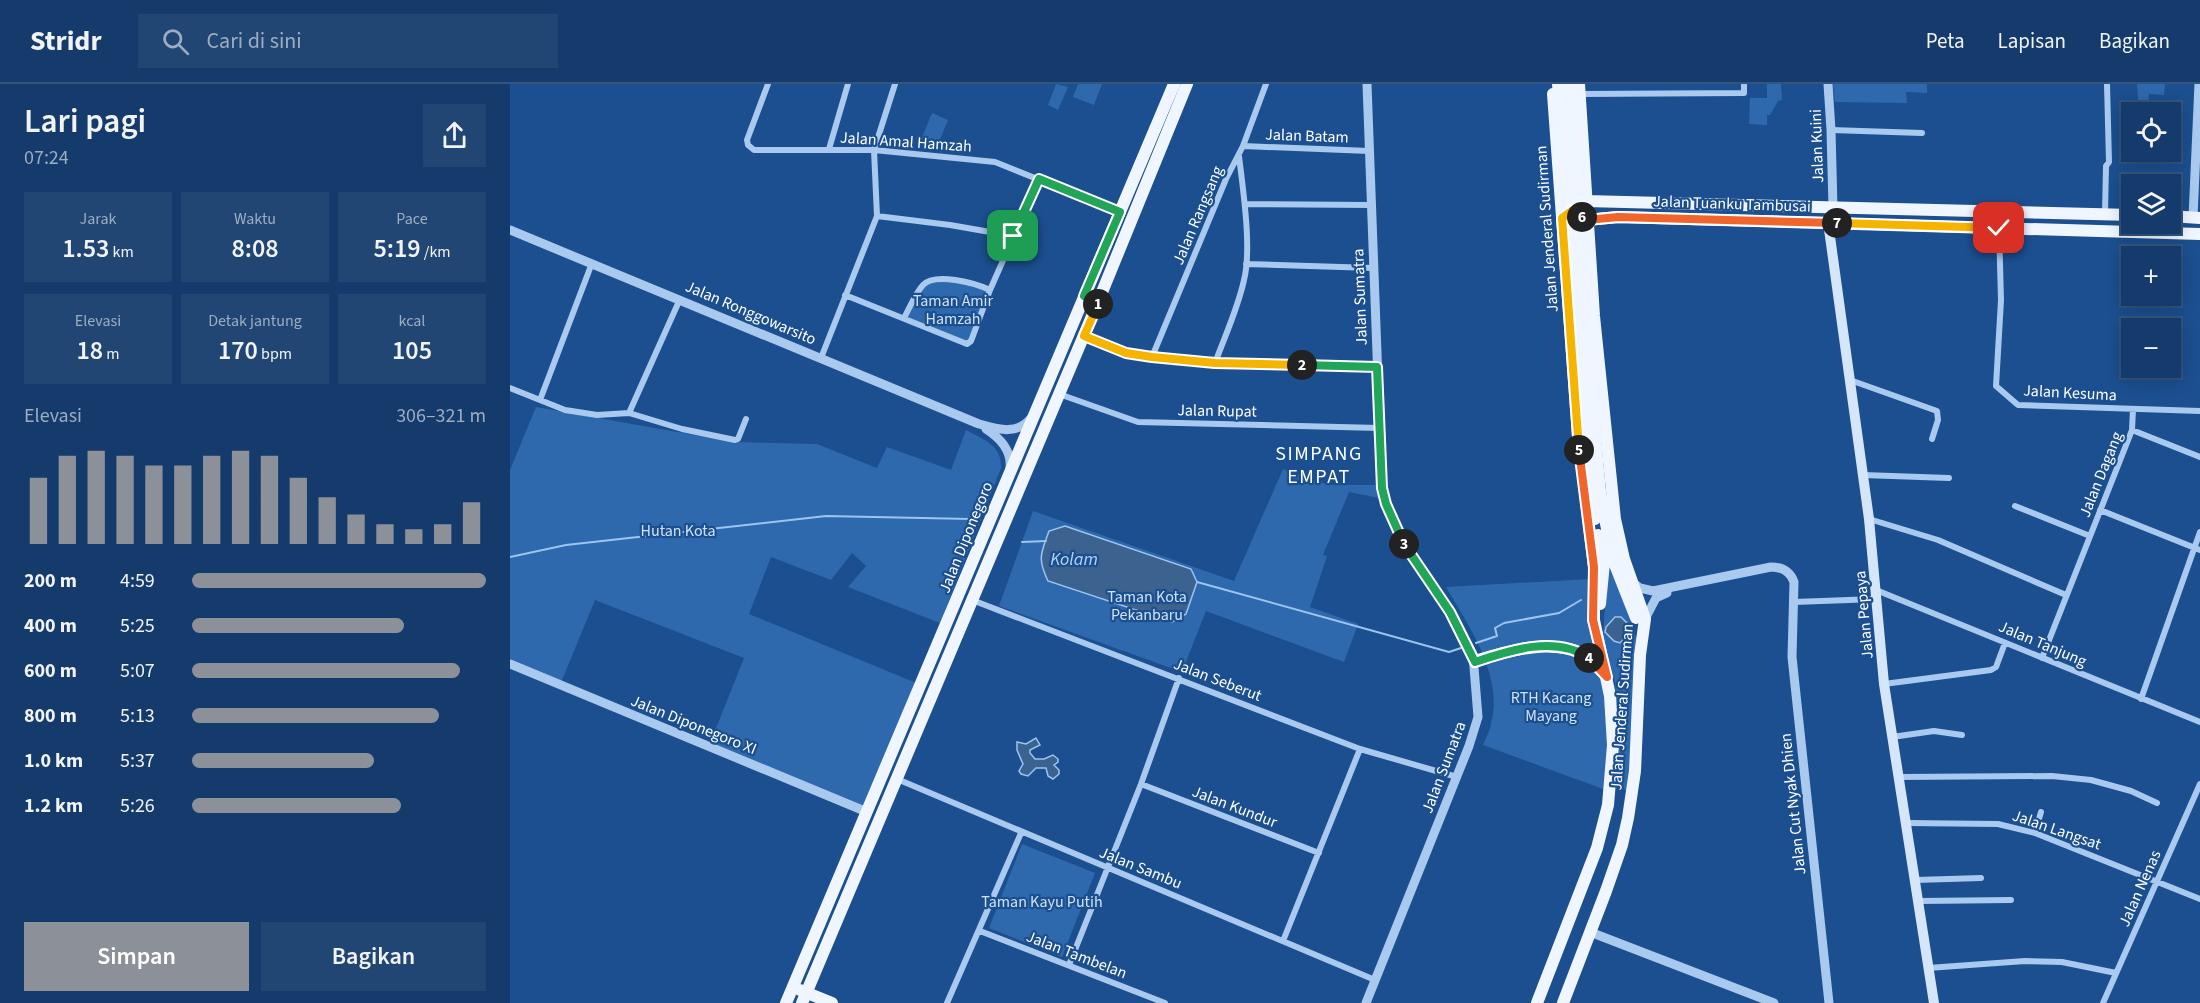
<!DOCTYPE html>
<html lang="id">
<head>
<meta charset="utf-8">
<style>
	:root { --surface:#143b6b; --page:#214673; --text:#f1f3f6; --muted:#9dadc1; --line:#33557e; --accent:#8c9099 }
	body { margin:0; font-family:"Source Sans 3",sans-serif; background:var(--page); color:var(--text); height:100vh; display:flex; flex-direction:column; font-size:22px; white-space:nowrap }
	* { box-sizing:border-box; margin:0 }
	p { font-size:20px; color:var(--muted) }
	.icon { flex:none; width:33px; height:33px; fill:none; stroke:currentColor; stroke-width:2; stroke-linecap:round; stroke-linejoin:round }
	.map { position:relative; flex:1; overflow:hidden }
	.side { display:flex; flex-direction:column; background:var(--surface); width:510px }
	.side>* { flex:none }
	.tools { position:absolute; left:1611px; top:18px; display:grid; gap:12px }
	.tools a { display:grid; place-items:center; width:60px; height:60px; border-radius:0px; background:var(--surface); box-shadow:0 3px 15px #0003,0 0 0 2px var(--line); font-size:30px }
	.pin { position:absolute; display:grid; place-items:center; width:51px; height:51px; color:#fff; margin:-26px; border-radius:12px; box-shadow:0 3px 9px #0006 }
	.km { position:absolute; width:30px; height:30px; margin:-15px; border-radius:50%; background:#222; color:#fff; font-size:16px; line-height:30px; text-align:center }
	.round { display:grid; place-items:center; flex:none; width:63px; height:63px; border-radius:0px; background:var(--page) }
	.overview { display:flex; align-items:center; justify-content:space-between; height:102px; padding:0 24px }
	h1 { font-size:33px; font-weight:600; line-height:45px }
	.metrics { display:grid; grid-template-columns:repeat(3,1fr); gap:9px; height:102px; padding:6px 24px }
	.metrics div { display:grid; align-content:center; border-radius:0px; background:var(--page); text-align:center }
	.metrics b { font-size:26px; font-weight:600 }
	.metrics small { font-size:16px; font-weight:400 }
	.metrics p { font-size:16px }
	.chart { height:168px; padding:12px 24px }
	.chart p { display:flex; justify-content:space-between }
	.chart svg { width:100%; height:108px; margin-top:6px; stroke:var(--accent); stroke-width:6 }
	.primary-button { display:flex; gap:12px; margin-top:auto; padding:12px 24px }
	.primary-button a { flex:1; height:69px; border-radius:0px; background:var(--accent); color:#fff; font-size:24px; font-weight:600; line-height:69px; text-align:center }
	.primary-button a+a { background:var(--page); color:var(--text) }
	ul { padding:0 24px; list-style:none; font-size:20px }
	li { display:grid; grid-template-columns:96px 72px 1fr; align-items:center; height:45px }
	li i { height:15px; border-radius:8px; background:var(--accent) }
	header { display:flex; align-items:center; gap:36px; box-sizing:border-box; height:84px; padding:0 30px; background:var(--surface); border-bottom:2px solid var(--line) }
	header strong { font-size:28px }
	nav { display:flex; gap:33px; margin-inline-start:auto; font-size:21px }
	.search { width:420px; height:54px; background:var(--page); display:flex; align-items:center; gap:15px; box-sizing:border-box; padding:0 21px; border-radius:0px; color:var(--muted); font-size:22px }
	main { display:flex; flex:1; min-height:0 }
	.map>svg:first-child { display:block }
	.green { fill:#2e69ad }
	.water { fill:#3c6290; stroke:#9cc4f0; stroke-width:1.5 }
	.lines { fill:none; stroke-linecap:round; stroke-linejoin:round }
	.stream { stroke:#9cc4f0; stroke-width:2 }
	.minor { stroke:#a9c9ee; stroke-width:6 }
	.tertiary { stroke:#a9c9ee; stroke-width:9 }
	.secondary { stroke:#d6e6fa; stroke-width:10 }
	.primary { stroke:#f0f6ff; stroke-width:12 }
	.primary-bridge { stroke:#f0f6ff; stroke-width:12 }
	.split-1-casing { stroke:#fff; stroke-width:12 }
	.split-2-casing { stroke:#fff; stroke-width:12 }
	.split-3-casing { stroke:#fff; stroke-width:12 }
	.split-4-casing { stroke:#fff; stroke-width:12 }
	.split-5-casing { stroke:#fff; stroke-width:12 }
	.split-6-casing { stroke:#fff; stroke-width:12 }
	.split-7-casing { stroke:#fff; stroke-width:12 }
	.split-8-casing { stroke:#fff; stroke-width:12 }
	.split-1 { stroke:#22a559; stroke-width:8 }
	.split-2 { stroke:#f5b400; stroke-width:8 }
	.split-3 { stroke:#22a559; stroke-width:8 }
	.split-4 { stroke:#22a559; stroke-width:8 }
	.split-5 { stroke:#f0652b; stroke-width:8 }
	.split-6 { stroke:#f5b400; stroke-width:8 }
	.split-7 { stroke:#f0652b; stroke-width:8 }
	.split-8 { stroke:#f5b400; stroke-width:8 }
	.labels { text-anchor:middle; stroke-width:4.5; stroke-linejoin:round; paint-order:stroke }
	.street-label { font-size:16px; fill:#fff; stroke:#1b4f8f }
	.park-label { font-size:16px; fill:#cfe3fa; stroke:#1b4f8f }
	.water-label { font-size:18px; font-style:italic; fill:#b5d3f5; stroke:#1b4f8f }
	.quarter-label { font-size:20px; letter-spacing:1.5px; fill:#fff; stroke:#1b4f8f }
</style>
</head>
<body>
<header>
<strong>Stridr</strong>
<div class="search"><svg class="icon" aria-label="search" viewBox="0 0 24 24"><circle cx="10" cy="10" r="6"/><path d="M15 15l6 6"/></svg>Cari di sini</div>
<nav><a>Peta</a><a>Lapisan</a><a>Bagikan</a></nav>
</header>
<main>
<section class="side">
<div class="overview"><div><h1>Lari pagi</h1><p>07:24</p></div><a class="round"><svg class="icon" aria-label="share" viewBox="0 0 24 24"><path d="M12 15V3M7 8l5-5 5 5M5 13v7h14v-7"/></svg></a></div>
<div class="metrics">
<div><p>Jarak</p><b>1.53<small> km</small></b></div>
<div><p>Waktu</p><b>8:08</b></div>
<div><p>Pace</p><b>5:19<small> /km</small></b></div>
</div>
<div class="metrics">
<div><p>Elevasi</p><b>18<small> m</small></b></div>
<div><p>Detak jantung</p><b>170<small> bpm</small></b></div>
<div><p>kcal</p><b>105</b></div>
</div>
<div class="chart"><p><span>Elevasi</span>306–321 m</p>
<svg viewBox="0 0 160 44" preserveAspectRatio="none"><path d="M5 44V17M15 44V8M25 44V6M35 44V8M45 44V12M55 44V12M65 44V8M75 44V6M85 44V8M95 44V17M105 44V25M115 44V32M125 44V36M135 44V38M145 44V36M155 44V27"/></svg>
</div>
<ul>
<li><b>200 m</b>4:59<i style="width:100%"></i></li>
<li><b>400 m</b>5:25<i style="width:72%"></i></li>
<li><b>600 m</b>5:07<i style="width:91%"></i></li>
<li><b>800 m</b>5:13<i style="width:84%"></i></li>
<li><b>1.0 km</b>5:37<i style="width:62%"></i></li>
<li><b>1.2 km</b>5:26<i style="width:71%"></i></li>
</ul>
<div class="primary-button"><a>Simpan</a><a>Bagikan</a></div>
</section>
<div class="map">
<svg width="1690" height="919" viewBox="0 0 1690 919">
	<rect width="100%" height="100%" fill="#1b4f8f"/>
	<path class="green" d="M546,0L558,3L548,26L538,21Z
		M568,0H592L584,21L563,13Z
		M1257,0H1271L1272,16L1268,17L1260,31H1257V41L1239,40L1240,14H1257Z
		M1323,0H1417V9L1396,8L1397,19L1325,18Z
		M1627,0H1655L1654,11L1639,10L1637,28H1629Z
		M422,29L438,36L427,63L411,56Z
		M422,195L449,197L480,206L457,260L394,234L406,212Z
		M26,323L224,358L307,360L367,384L377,363L441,386L456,346C474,356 492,361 491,384L430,539L338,503L356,482L342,469L321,496L261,473L239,530L411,601L357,727L199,662L234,574L85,516L50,601L0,582V386Z
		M773,385L819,401H871L874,415L839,408L813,471L817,472L800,523L848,540L834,578L696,527L672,588L489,522L523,427L724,497Z
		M1098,474L1126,554L1118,706L1106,705L1108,657L1105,599L1093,552Z
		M1081,495L1084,567L1101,616V708L973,661C976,654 980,646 981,639C994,592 958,541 936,503Z
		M512,760L585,789L552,873L479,844Z"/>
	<path class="water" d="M555,442L681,485L687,498L676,530L662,538L538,497C527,474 531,470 539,447Z
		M1105,533H1111L1121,543L1120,548L1110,559L1104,557L1095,548L1096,543Z
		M526,654L530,661L520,666V669L525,675H534L543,671L548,675V678L544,681L549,686V690L543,695L538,692L536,684H526L518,692L511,690L509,687L513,680L507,666V658L516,660Z"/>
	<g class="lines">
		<path class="stream" d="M512,458L536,457
			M0,473L56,461L316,432L460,435
			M687,498L939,568L951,564
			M966,559L987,552L985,544L994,539L1049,529L1071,516"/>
		<path class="minor" d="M258,0L237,56L238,61L244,66H364L485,78L610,128
			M1070,10L1234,9V0
			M1321,46L1412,49
			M733,62L859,67
			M319,65L338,0
			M735,120L860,121
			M1595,129L1596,82L1599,78L1597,0
			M367,132L440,141L503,152
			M1489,144L1491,216L1486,302L1508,321L1690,327
			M736,180L863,184
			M335,211L457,260L461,257L480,206L529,95
			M394,234C400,223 405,210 413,201C425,188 465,199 480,206
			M574,252L616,269L642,273L705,279L867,283
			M642,273L716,95L733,62L756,0
			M311,274L367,132L364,66L385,0
			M705,279C715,252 728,224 734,196C742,164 733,106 729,72
			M1340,296L1427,327L1428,336L1422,355
			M0,304L55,326L87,331L119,329L172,345L225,356L228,355L236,335
			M549,310L628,338L869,344
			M30,316L82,179
			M119,329L170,215
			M1622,346L1690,373
			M1353,391L1439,394
			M1505,422L1580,452
			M1590,426L1690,466
			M1359,435L1428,456L1556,511
			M1366,506L1690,638
			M462,516L850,665L947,693
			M1284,518L1366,515
			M1532,574L1622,346L1623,325
			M1374,600L1481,586L1486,583L1495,559
			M1631,615L1690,448
			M1382,653L1424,647L1452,651
			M1389,693L1542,692L1581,696L1621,707L1647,719
			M387,695L865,896
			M631,700L809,769
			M1397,739L1488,740L1525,749L1690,815
			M1525,749L1531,728
			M1406,796L1471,794
			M1410,817L1501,816
			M470,847L655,919
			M773,857L850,665
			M559,881L631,700L669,594
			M1418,884L1515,877L1552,878L1606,889
			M437,919L511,749
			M1593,919L1690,700"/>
		<path class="tertiary" d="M1318,0L1321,46L1323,124
			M1683,133L1689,0
			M0,146L469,340C487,345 507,352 521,334
			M476,345C490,354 502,366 500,384
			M1122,498L1130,504L1143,507L1261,483C1272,483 1280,487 1284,498L1282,573L1319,919
			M1135,535L1146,514L1157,509
			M0,580L357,728
			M1080,848L1264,919
			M856,919L959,662L968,633L963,571L940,528L894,460L876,420L872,404L857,0"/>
		<path class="secondary" d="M1318,138L1359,435L1374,600L1424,919"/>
		<path class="primary" d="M1076,117L1622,131
			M1660,132L1690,134
			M1077,136L1108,133L1690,150
			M1095,435L1104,478L1126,534
			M1088,451L1094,479L1090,520
			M965,577C1006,564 1066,547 1095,590
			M290,906L322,919
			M276,919L664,0
			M292,919L588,218L677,0
			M1027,919L1087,764L1098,721L1103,661L1100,612L1084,536V483L1068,352L1043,10
			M1053,919L1096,807L1112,761L1118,734L1125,687L1130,571L1135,535L1114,475L1105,435L1084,232L1069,0"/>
		<path class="primary-bridge" d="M1048,0L1079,385L1085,435
			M1058,0L1079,288L1090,407L1095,435"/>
	</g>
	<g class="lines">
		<defs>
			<path id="split-1" d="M503,152L529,95L610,128L574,212L588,220"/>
			<path id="split-2" d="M588,220L574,252L616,269L642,273L705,279L792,281"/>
			<path id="split-3" d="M792,281L867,283L872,404L876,420L894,460"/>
			<path id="split-4" d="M894,460L940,528L965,578C1000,566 1046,551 1079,574"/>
			<path id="split-5" d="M1069,366L1084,483L1083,536L1097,593L1079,574"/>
			<path id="split-6" d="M1069,366L1052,134L1063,126L1072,133"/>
			<path id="split-7" d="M1072,133L1077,136L1108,133L1327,139"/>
			<path id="split-8" d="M1327,139L1489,144"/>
		</defs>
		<use href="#split-1" class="split-1-casing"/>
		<use href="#split-2" class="split-2-casing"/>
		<use href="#split-3" class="split-3-casing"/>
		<use href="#split-4" class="split-4-casing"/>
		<use href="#split-5" class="split-5-casing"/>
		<use href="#split-6" class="split-6-casing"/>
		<use href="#split-7" class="split-7-casing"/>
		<use href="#split-8" class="split-8-casing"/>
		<use href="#split-1" class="split-1"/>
		<use href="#split-2" class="split-2"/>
		<use href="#split-3" class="split-3"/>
		<use href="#split-4" class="split-4"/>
		<use href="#split-5" class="split-5"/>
		<use href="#split-6" class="split-6"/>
		<use href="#split-7" class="split-7"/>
		<use href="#split-8" class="split-8"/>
	</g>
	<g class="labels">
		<g class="street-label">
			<text transform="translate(797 51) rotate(2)" y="6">Jalan Batam</text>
			<text transform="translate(396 57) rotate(4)" y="6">Jalan Amal Hamzah</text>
			<text transform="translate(1306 62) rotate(-92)" y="6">Jalan Kuini</text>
			<text transform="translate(1222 119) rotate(2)" y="6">Jalan Tuanku Tambusai</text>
			<text transform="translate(687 131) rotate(-67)" y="6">Jalan Rangsang</text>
			<text transform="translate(1036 145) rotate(-94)" y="6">Jalan Jenderal Sudirman</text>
			<text transform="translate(849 213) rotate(-92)" y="6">Jalan Sumatra</text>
			<text transform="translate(241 228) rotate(23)" y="6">Jalan Ronggowarsito</text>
			<text transform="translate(1560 308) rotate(3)" y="6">Jalan Kesuma</text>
			<text transform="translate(707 326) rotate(1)" y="6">Jalan Rupat</text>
			<text transform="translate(1590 390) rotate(-68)" y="6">Jalan Dagang</text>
			<text transform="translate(455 453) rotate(-68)" y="6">Jalan Diponegoro</text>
			<text transform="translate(1353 531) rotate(-95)" y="6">Jalan Pepaya</text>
			<text transform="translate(1533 559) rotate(23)" y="6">Jalan Tanjung</text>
			<text transform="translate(708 595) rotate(21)" y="6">Jalan Seberut</text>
			<text transform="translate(1111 623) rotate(-86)" y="6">Jalan Jenderal Sudirman</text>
			<text transform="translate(184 640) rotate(22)" y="6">Jalan Diponegoro XI</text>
			<text transform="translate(933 683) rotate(-69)" y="6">Jalan Sumatra</text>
			<text transform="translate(1282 720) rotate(-96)" y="6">Jalan Cut Nyak Dhien</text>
			<text transform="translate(725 722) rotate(21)" y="6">Jalan Kundur</text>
			<text transform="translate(1547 745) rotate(19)" y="6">Jalan Langsat</text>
			<text transform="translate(631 783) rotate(22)" y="6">Jalan Sambu</text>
			<text transform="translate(1629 804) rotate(-66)" y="6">Jalan Nenas</text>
			<text transform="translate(567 870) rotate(21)" y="6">Jalan Tambelan</text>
		</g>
		<g class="park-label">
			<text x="443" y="222">Taman Amir<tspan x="443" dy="18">Hamzah</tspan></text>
			<text x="168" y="452">Hutan Kota</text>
			<text x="637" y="518">Taman Kota<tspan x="637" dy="18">Pekanbaru</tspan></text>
			<text x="1041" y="619">RTH Kacang<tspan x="1041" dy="18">Mayang</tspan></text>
			<text x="532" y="823">Taman Kayu Putih</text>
		</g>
		<g class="water-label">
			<text x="564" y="481">Kolam</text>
		</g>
		<g class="quarter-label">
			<text x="809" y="376">SIMPANG<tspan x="809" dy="23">EMPAT</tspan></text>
		</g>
	</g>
</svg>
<div class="tools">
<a><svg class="icon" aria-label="locate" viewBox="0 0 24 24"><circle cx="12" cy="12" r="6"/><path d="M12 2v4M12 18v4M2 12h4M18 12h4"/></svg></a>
<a><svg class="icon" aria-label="layers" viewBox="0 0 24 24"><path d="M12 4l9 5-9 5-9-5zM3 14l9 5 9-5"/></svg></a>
<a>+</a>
<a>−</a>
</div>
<div class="pin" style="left:503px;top:152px;background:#1e9e55"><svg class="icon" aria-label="arrive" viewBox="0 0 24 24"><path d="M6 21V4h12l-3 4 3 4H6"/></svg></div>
<div class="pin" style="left:1489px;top:144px;background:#d93025"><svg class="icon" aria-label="check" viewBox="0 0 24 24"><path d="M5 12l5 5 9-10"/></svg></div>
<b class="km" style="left:588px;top:220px">1</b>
<b class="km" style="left:792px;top:281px">2</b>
<b class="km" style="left:894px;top:460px">3</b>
<b class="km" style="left:1079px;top:574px">4</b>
<b class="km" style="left:1069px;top:366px">5</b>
<b class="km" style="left:1072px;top:133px">6</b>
<b class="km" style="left:1327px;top:139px">7</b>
</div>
</main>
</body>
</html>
